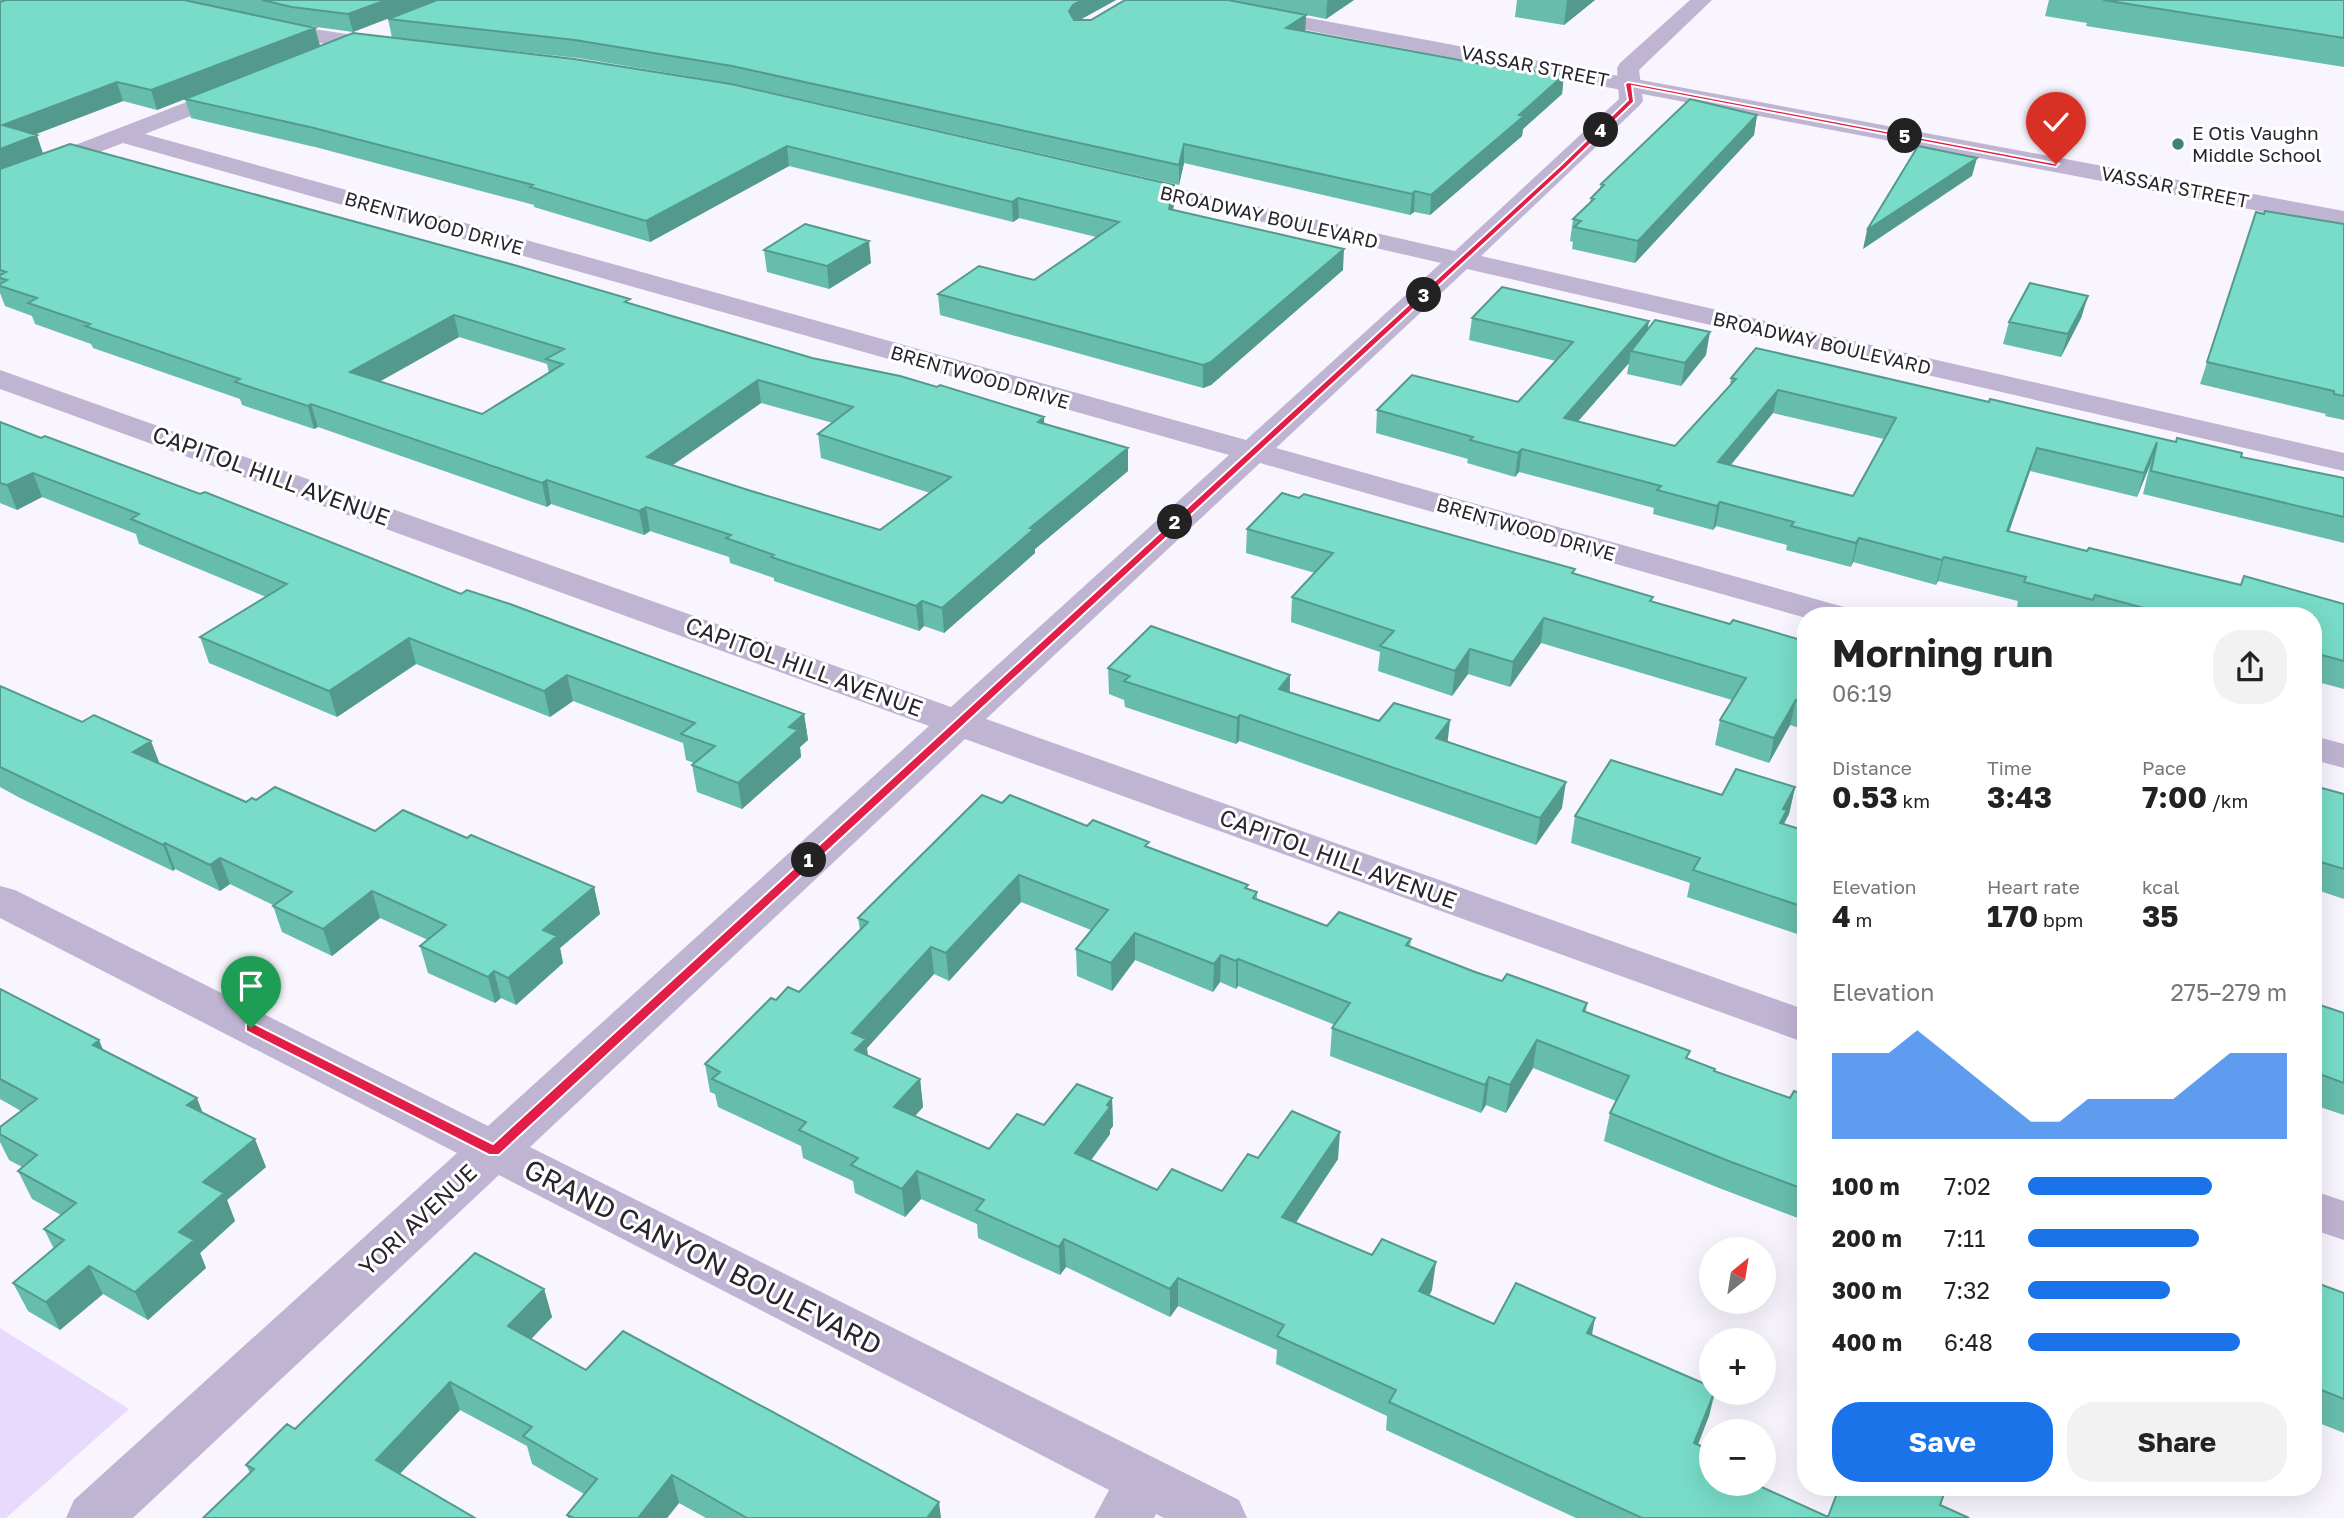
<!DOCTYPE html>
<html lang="en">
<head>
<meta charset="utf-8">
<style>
	:root { --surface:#fff; --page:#f2f2f2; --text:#222; --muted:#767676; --accent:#1a73e8 }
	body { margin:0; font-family:"Golos Text",sans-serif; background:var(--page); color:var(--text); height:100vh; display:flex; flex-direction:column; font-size:26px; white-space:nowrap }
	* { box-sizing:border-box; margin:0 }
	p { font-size:23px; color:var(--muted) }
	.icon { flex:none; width:38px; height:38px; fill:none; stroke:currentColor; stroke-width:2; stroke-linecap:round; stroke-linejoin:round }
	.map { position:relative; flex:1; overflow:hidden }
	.drawer { position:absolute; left:1797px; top:607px; width:525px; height:889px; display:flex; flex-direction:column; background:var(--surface); border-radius:28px; box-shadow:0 7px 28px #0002 }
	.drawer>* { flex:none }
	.needle { width:46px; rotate:30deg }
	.buttons { position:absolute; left:1699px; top:1237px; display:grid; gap:14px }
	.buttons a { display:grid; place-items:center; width:77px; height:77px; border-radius:50%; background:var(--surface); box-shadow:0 7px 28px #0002; font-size:35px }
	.pin { position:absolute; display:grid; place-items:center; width:60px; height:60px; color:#fff; margin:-72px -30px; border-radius:50% 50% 50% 0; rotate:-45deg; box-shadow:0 0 7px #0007 }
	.pin .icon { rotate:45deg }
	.km { position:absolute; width:35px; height:35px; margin:-18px; border-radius:50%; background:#222; color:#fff; font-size:19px; line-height:35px; text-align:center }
	.round { display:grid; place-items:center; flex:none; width:74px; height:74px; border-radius:28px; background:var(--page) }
	.overview { display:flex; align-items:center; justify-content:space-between; height:119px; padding:0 35px }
	h1 { font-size:38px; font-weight:700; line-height:52px }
	.figures { display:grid; grid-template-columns:repeat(3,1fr); gap:10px; height:119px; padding:7px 35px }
	.figures div { display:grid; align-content:center }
	.figures b { font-size:30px; font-weight:700 }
	.figures small { font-size:19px; font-weight:400 }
	.figures p { font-size:19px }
	.chart { height:196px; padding:14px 35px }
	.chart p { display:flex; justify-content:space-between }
	.chart svg { width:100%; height:126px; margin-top:7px; fill:var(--accent); opacity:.7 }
	.button { display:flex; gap:14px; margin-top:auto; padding:14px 35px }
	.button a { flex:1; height:80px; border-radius:28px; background:var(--accent); color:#fff; font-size:28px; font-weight:700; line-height:80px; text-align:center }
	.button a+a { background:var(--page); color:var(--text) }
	ul { padding:0 35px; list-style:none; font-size:23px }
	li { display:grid; grid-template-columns:112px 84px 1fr; align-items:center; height:52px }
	li i { height:18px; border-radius:9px; background:var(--accent) }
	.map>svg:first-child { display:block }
	.green { fill:#e7dafd }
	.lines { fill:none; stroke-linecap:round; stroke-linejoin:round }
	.minor { fill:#c0b4d3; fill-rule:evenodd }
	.tertiary { fill:#c0b4d3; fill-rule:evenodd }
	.wall { fill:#67bdac; fill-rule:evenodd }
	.shaded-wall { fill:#549a8c }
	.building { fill:#78dcc8; stroke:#549a8c; stroke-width:2; fill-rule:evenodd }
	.route { fill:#e11d48; stroke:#fff; stroke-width:2 }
	.poi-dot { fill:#408376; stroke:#fff; stroke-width:2.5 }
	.labels { text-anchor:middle; stroke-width:6; stroke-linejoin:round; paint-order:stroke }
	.far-street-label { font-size:19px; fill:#28252d; stroke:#fff }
	.far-poi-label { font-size:19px; fill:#28252d; stroke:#fff; text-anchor:start }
	.street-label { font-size:23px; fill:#28252d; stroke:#fff }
	.near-street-label { font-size:28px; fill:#28252d; stroke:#fff }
</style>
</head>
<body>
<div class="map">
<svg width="2344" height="1518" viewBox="0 0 2344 1518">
	<rect width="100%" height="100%" fill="#f8f5fe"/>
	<path class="green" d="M0,1328L129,1409L6,1518H0Z"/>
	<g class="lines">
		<path class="minor" d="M1690,0H1712L1639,70L1643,101L1639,106L1481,256L2344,453V471L1467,269L1276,448L1851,609L1857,616L1806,618L1260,463L986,719L1806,1010V1043L965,739L530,1147L1239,1500L1247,1518H1164L1156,1514L1154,1518H1094L1109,1490L499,1175L133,1518H66L74,1500L457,1153L0,918V886L15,890L488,1126L929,726L0,389V370L951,707L1229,455L123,143L0,190V174L236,83L244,85L247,90L244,95L145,134L1246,440L1441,263L1115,188L1112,183L1115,178L1124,176L1455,251L1619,99L1617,68L1620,63Z
			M267,22L387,40L395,42L398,47L395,52L387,54L259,33L256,28L259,23Z
			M2314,736L2344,744V768L2314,760Z
			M2314,1191L2344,1201V1240L2314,1230Z"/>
		<path class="tertiary" d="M1169,0H1212L2344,211V227L1179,6L1172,4Z"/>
	</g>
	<path class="wall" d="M0,0H436L353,32L309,26L315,28L320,46L157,110L123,101L36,134L43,153L631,304L812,358L1045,424L1128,471L1035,549V553L944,633L924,626L919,631L774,581V578L730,563L729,557L650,531L644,535L551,504L547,507L318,427L314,429L242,405L240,399L93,348L91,344L35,324L32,316L5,306L0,293ZM459,337L547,364L549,373L482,414L380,381ZM761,403L833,423L818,434L821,458L930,493L880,530L748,490L673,465Z
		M437,0H1116L1080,20H1091L1125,0H1354L1326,19L1306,15L1305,31L1492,66L1564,75L1562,94L1523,129L1522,136L1430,215L1414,212L1410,215L1184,163L1179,185L734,84L578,58L392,38L388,19Z
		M1517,0H1595L1564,25L1515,17Z
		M2049,0H2344V67L2086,26L2087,23L2045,16Z
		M353,33L1174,185L1173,210L1343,270L1211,385L1203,388L940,315L938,294L1034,280L1096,237L1019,218L1013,222L789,166L650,242L534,207V205L319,148L191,118L185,99Z
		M1757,115L1754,135L1635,263L1572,249L1573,242L1570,241L1573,219L1590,203L1591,198L1600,188L1601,184Z
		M2256,212L2344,224V420L2325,416L2326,414L2200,384Z
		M764,250L871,263L829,289L767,272Z
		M2088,296L2081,318L2061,357L2003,344L2009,322Z
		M1472,318L1648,329L1706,355L1681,386L1627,374L1629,363L1578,421L1675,446L1730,386L1731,378L1989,402L2241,457L2344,478V543L2143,494L2150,465L2137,497L2030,471L2009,531L2087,551L2241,585L2344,604V689L2314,681V616H2053L2017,607L2018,601L1938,581L1936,585L1853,562L1851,567L1786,550L1787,545L1716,526L1713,530L1653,514L1654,508L1519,472L1515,477L1467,463L1468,459L1376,433L1377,410L1518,402L1556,361L1469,340ZM1773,413L1884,439L1853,496L1731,465Z
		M0,422L461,594L804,714L808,740L800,747L801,757L742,809L697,792L692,765L694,763L686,760L683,743L573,701L550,717L416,664L337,717L209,663L200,637L266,597L139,544L136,534L42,497L17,510L0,503Z
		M1247,529L1574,574L1652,602L1806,646V730L1790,725L1769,763L1715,745L1720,720L1732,700L1541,643L1510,687L1468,674L1452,696L1378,671L1380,652L1291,622L1292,597L1315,573L1246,553Z
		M1108,668L1290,675V692L1379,721L1450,720L1447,742L1562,808L1536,845L1239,741L1236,744L1125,707L1124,700L1109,694Z
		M0,686L160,764L246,802L256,800L375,831L467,838L594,887L600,914L560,948L563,963L516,1005L501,998L495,1003L428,973L420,946L428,940L380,918L332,956L282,932L273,906V905L230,884L220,891L175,869L173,871L20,798L0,787Z
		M2314,785L2344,794V899L2314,889Z
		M1795,787L1789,814L1784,824L1806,831V932L1800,929L1797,934L1687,897L1690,883L1571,843L1575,816L1722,795Z
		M1002,803L1087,826L1248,885L1247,889L1257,892V900L1327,926L1411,939L1410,947L1502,981L1587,1003L1586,1012L1715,1071L1790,1098L1806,1095V1221L1719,1188L1604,1141L1610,1113L1616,1101L1533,1068L1506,1113L1486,1105L1481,1113L1330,1056L1332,1028L1335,1025L1238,986L1236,989L1220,982L1213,992L1135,960L1112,991L1077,976L1076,949L1091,930L1021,902L949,981L934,974L867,1048L868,1056L920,1079L923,1107L915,1116L989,1149L1044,1125L1112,1098L1113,1126L1110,1130V1134L1091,1160L1157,1190L1222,1191L1258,1158L1338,1159L1296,1222L1432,1290L1429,1296L1494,1324L1592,1335L1712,1393H1715L1709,1416L1698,1445L1712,1484L1828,1517L1940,1505L1969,1518H1576L1386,1430L1387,1416L1276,1364L1277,1350L1178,1306L1170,1317L1066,1267L1060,1275L978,1238L977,1224L921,1199L905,1217L855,1193L853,1181L803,1158L801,1146L718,1107L715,1094L710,1092L705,1064L776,1000L799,992L860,930L858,918Z
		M0,989L103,1050L203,1113L266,1167L227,1200L235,1221L200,1253L206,1268L148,1320L103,1294L60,1330L28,1311L13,1283L54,1249L44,1229L61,1215L32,1199L18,1171L22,1167L9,1160L0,1142V1127L21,1111L0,1099Z
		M2314,1003L2344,1013V1115L2314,1105Z
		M2314,1282L2344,1293V1433L2314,1421Z
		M544,1289L552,1317L531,1339L586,1370L941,1518H706L679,1503L667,1518H568L567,1515L584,1494L532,1464L527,1446L460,1410L400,1474L250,1473L246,1465L295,1429Z"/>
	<path class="shaded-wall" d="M386,0H436L353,32L348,14Z
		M1082,0H1116L1074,23L1069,11L1073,5Z
		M1328,0H1354L1326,19L1327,1Z
		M1567,0H1595L1564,25Z
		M1306,15L1305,33L1286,28Z
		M315,28L320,46L157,110L151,90Z
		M1564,75L1562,94L1523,129L1522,136L1430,215L1431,195Z
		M117,82L123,101L10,144L3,125Z
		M1757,115L1754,135L1635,263L1638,241Z
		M37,135L43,154L0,172V149Z
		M1184,144V163L1179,185V165Z
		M787,146L789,166L650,242L646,221Z
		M1977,158L1972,176L1863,249L1867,230Z
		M1174,185V205L1169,229V209Z
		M1415,191L1414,212L1410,215L1412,194Z
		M1018,198L1019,218L1013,222L1012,202Z
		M869,241L871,263L829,289L827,266Z
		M1344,249L1343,270L1211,385L1203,388V365Z
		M2088,296L2081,318L2061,357L2068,334Z
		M454,315L459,337L356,395L350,372Z
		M1649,321L1646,343L1631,351L1629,363L1561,441L1564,418Z
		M1710,332L1706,355L1681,386L1685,363Z
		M758,380L761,403L651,480L647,457Z
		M1778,390L1773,413L1714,485L1718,462Z
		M311,404L318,427L314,429L308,406Z
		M1044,417L1045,440L1038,422Z
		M2157,442L2150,465L2137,497L2144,473Z
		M1128,448V471L1035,549V553L944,633L942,608L1030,528Z
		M2037,448L2030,471L2001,555L2007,531Z
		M1522,449L1519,472L1515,477L1518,453Z
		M33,473L42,497L17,510L7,485Z
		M547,480L551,504L547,507L542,483Z
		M1720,502L1716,526L1713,530L1717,506Z
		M646,507L650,531L644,535L639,511Z
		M1859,538L1853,562L1851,567L1856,543Z
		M1944,557L1938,581L1936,585L1942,560Z
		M922,601L924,626L919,631L916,606Z
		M1544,618L1541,643L1510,687L1513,662Z
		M409,638L416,664L337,717L329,691Z
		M1470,649L1468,674L1452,696L1455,671Z
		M567,675L573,701L550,717L544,691Z
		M1290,675L1289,701L1279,689Z
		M1796,700L1790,725L1769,763L1774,738Z
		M804,714L808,740L800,747L801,757L742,809L738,783L789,727Z
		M1240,715L1239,741L1236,744L1237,718Z
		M1450,720L1447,747L1436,738Z
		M151,741L161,767L133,752Z
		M1566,782L1562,808L1536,845L1540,818Z
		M1795,787L1789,814L1784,823L1781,837L1774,850L1783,809Z
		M165,843L175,869L173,871L163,845Z
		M220,858L230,884L220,891L210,865Z
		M1019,875L1021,902L949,981L946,953Z
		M594,887L600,914L560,948L563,963L516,1005L508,978L543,930Z
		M372,891L380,918L332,956L323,929Z
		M1806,903L1800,929L1797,934L1804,907Z
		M1135,933V960L1112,991L1111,963Z
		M931,947L934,974L867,1048L869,1067L859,1078L852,1033Z
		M1221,955L1220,982L1213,992L1214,964Z
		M1238,959V986L1236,989V961Z
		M494,971L501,998L495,1003L488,977Z
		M99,1040L111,1068L93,1045Z
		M1537,1040L1533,1068L1506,1113L1510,1085Z
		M1489,1077L1486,1105L1481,1113L1485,1085Z
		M920,1079L923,1107L898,1135L894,1107Z
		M197,1098L208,1126L187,1105Z
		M1112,1098L1113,1126L1110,1130V1134L1076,1181L1075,1153Z
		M1340,1132L1338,1159L1281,1245L1282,1217Z
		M255,1139L266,1167L227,1200L235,1221L200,1253L206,1268L148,1320L135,1292L203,1182Z
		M917,1171L921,1199L905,1217L902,1189Z
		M1064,1239L1066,1267L1060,1275L1059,1247Z
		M1436,1262L1432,1290L1416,1319L1419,1291Z
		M89,1266L103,1294L60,1330L46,1302Z
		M1178,1278V1306L1170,1317V1289Z
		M544,1289L552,1317L517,1354L508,1326Z
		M1595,1318L1590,1346L1587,1333Z
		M450,1382L460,1410L387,1487L376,1460Z
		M1714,1393L1709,1416L1687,1471L1694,1443Z
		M672,1475L679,1503L667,1518H638Z
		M939,1502L941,1518H927Z"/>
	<path class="building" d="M6,0H184L315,28L151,90L117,82L3,125L37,135L0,149V2Z
		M262,0H386L348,14L292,7Z
		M437,0H1082L1073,5L1069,11L1074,20H1091L1125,0H1228L1306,15L1286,28L1492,66L1564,75L1519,115L1524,116L1431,195L1415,191L1412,194L1184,144L1179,165L732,66L575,40L388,19Z
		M2103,0H2344V38Z
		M353,33L574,59L731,84L1174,185L1169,209L1344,249L1211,362L1203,365L938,294L979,266L1034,280L1119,222L1018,198L1012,202L787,146L646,221L530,187L533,185L314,128L185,99Z
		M1690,99L1757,115L1638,241L1574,227L1581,221L1573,219L1594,199L1591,198L1604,185L1601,184Z
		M70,144L514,265L630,299L625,302L812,358L900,376L937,387L940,385L1044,417L1038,422L1128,448L1030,528L1034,529L942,608L922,601L916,606L771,557L774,555L726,538L731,535L646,507L639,511L547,480L542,483L311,404L308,406L235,382L240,379L85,326L90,324L28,303L37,298L0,286V284L7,280L0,278V275L6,272L0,270V169ZM454,315L564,349L546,359L563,364L482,414L350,372ZM758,380L853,407L818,434L951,477L880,530L748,490L647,457Z
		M1918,146L1977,158L1867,230Z
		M2265,211L2344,224V396L2334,394V391L2207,362L2256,212L2264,214Z
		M805,224L869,241L827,266L764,250Z
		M2030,283L2088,296L2068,334L2009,322Z
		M1502,287L1649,321L1564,418L1675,446L1736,379L1731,378L1756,348L1989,402L1990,399L2176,442L2177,438L2242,453L2241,457L2344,478V517L2151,471L2157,442L2144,473L2037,448L2007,531L2087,551L2089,548L2241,585L2244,576L2344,604V661L2314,653V616H2193L2188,615L2187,616H2174L2095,595L2093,600L2024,582L2026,577L1944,557L1942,560L1859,538L1856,543L1791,526L1794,522L1720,502L1717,506L1657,490L1661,486L1522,449L1518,453L1470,440L1473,437L1377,410L1412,375L1518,402L1573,342L1472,318ZM1778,390L1896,418L1853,496L1718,462Z
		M1655,320L1710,332L1685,363L1631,351Z
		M0,422L41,438L45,436L200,494L205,492L461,594L467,590L510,604L804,714L789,727L798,730L738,783L692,765L715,746L681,734L695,723L567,675L544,691L409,638L329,691L200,637L287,584L131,519L139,514L33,473L7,485L0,483Z
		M1282,493L1299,498L1304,494L1575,569L1572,573L1653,597L1650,601L1730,624L1733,620L1801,640L1798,644L1806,646V703L1796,700L1774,738L1720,720L1746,678L1544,618L1513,662L1470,649L1455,671L1380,646L1394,631L1292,597L1333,553L1247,529Z
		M1151,626L1290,675L1279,689L1379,721L1394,703L1450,720L1436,738L1566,782L1540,818L1240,715L1237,718L1124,681L1130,676L1108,668Z
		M0,686L82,722L94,715L151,741L133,752L246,802L252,798L256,800L275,787L375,831L403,810L467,838L471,835L594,887L543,930L557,936L508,978L494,971L488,977L420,946L446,925L372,891L323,929L273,906L292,892L220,858L210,865L165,843L163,845L0,767Z
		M1611,760L1722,795L1736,769L1795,787L1783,809L1787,810L1780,823L1806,831V903L1804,907L1693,870L1700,858L1575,816Z
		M2314,786L2344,794V869L2314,860Z
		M982,795L1002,803L1010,795L1087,826L1093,820L1149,842L1145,846L1248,885L1245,888L1257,892L1253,898L1327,926L1339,912L1411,939L1406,945L1475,972L1502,981L1507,974L1587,1003L1583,1011L1690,1051L1686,1058L1715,1069L1714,1071L1790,1098L1794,1091L1806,1095V1190L1726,1160L1610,1113L1629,1076L1537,1040L1510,1085L1489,1077L1485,1085L1332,1028L1350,1003L1238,959L1236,961L1221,955L1214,964L1135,933L1111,963L1076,949L1108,910L1019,875L946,953L931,947L852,1033L866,1039L855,1050L920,1079L894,1107L989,1149L1017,1114L1044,1125L1077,1084L1112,1098L1107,1105L1110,1107L1075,1153L1157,1190L1172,1169L1222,1191L1248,1154L1258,1158L1292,1111L1340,1132L1282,1217L1372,1255L1382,1239L1436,1262L1419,1291L1494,1324L1516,1283L1595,1318L1587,1333L1712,1387V1393H1714L1694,1443L1712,1451V1484H1755L1828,1517L1839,1488H1930L1944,1494L1940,1505L1969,1518H1642L1389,1402L1396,1390L1277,1336L1284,1325L1178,1278L1170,1289L1064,1239L1059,1247L976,1210L984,1200L917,1171L902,1189L851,1165L858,1158L799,1130L806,1122L712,1079L720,1072L705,1064L771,998L776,1000L788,987L799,992L868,922L858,918Z
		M0,989L99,1040L93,1045L197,1098L187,1105L255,1139L203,1182L224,1193L179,1232L194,1240L135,1292L89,1266L46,1302L13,1283L64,1240L44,1229L76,1203L18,1171L37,1155L0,1134V1127L37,1099L0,1079Z
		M2314,1003L2344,1013V1083L2314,1072Z
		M475,1253L544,1289L508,1326L586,1370L623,1331L939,1502L927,1518H747L672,1475L638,1518H574L567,1515L597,1479L523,1436L532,1427L450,1382L376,1460L475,1518H203L254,1469L246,1465L287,1424L295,1429Z
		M2314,1282L2344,1293V1399L2314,1387Z"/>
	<path class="route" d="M1628,82L2059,164L2056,167L1632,86L1634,102L1566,168L499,1155H489L246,1031V1024H255L493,1144L1561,165L1628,100L1625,84Z"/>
	<circle class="poi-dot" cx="2178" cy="144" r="7"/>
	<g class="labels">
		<g class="far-street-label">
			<text transform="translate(1535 66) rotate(11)" y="7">VASSAR STREET</text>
			<text transform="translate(2175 187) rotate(11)" y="7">VASSAR STREET</text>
			<text transform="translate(1269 217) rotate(13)" y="7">BROADWAY BOULEVARD</text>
			<text transform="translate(434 223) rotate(16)" y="7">BRENTWOOD DRIVE</text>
			<text transform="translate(1822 343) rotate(13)" y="7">BROADWAY BOULEVARD</text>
			<text transform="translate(980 377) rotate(16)" y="7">BRENTWOOD DRIVE</text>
			<text transform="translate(1526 529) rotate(16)" y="7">BRENTWOOD DRIVE</text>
		</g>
		<g class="far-poi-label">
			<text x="2192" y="140">E Otis Vaughn<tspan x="2192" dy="22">Middle School</tspan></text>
		</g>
		<g class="street-label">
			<text transform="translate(271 476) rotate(20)" y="8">CAPITOL HILL AVENUE</text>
			<text transform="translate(804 667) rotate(20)" y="8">CAPITOL HILL AVENUE</text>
			<text transform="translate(1338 859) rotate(20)" y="8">CAPITOL HILL AVENUE</text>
			<text transform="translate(418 1220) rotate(-43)" y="8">YORI AVENUE</text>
		</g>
		<g class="near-street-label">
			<text transform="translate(703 1257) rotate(27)" y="10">GRAND CANYON BOULEVARD</text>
		</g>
	</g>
</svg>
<div class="buttons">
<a><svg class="needle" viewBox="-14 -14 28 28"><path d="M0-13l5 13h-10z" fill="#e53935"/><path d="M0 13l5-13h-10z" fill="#767676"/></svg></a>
<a>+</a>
<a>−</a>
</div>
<div class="pin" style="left:251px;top:1028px;background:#1e9e55"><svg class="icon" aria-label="arrive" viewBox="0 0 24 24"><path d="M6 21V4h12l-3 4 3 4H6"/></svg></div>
<div class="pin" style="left:2056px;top:164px;background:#d93025"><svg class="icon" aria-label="check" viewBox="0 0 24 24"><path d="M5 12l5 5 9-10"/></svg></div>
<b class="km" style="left:809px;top:860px">1</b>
<b class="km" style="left:1175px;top:522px">2</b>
<b class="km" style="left:1424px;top:295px">3</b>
<b class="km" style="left:1601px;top:130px">4</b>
<b class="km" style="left:1905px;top:136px">5</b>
<section class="drawer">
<div class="overview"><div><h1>Morning run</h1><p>06:19</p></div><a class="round"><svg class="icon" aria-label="share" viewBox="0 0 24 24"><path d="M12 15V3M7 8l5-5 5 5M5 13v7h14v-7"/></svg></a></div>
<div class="figures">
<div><p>Distance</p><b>0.53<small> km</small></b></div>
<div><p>Time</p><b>3:43</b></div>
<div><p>Pace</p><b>7:00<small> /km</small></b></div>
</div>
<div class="figures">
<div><p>Elevation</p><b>4<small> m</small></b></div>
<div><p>Heart rate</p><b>170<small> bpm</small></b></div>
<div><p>kcal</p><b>35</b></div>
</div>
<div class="chart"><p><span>Elevation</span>275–279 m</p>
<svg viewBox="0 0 160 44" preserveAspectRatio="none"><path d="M0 44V14L10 14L20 14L30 6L40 14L50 22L60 30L70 38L80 38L90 30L100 30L110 30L120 30L130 22L140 14L150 14L160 14V44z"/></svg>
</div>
<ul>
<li><b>100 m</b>7:02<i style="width:71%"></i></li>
<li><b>200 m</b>7:11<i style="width:66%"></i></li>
<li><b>300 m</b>7:32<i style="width:55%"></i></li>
<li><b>400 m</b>6:48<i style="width:82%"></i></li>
</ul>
<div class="button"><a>Save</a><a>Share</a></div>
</section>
</div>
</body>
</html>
